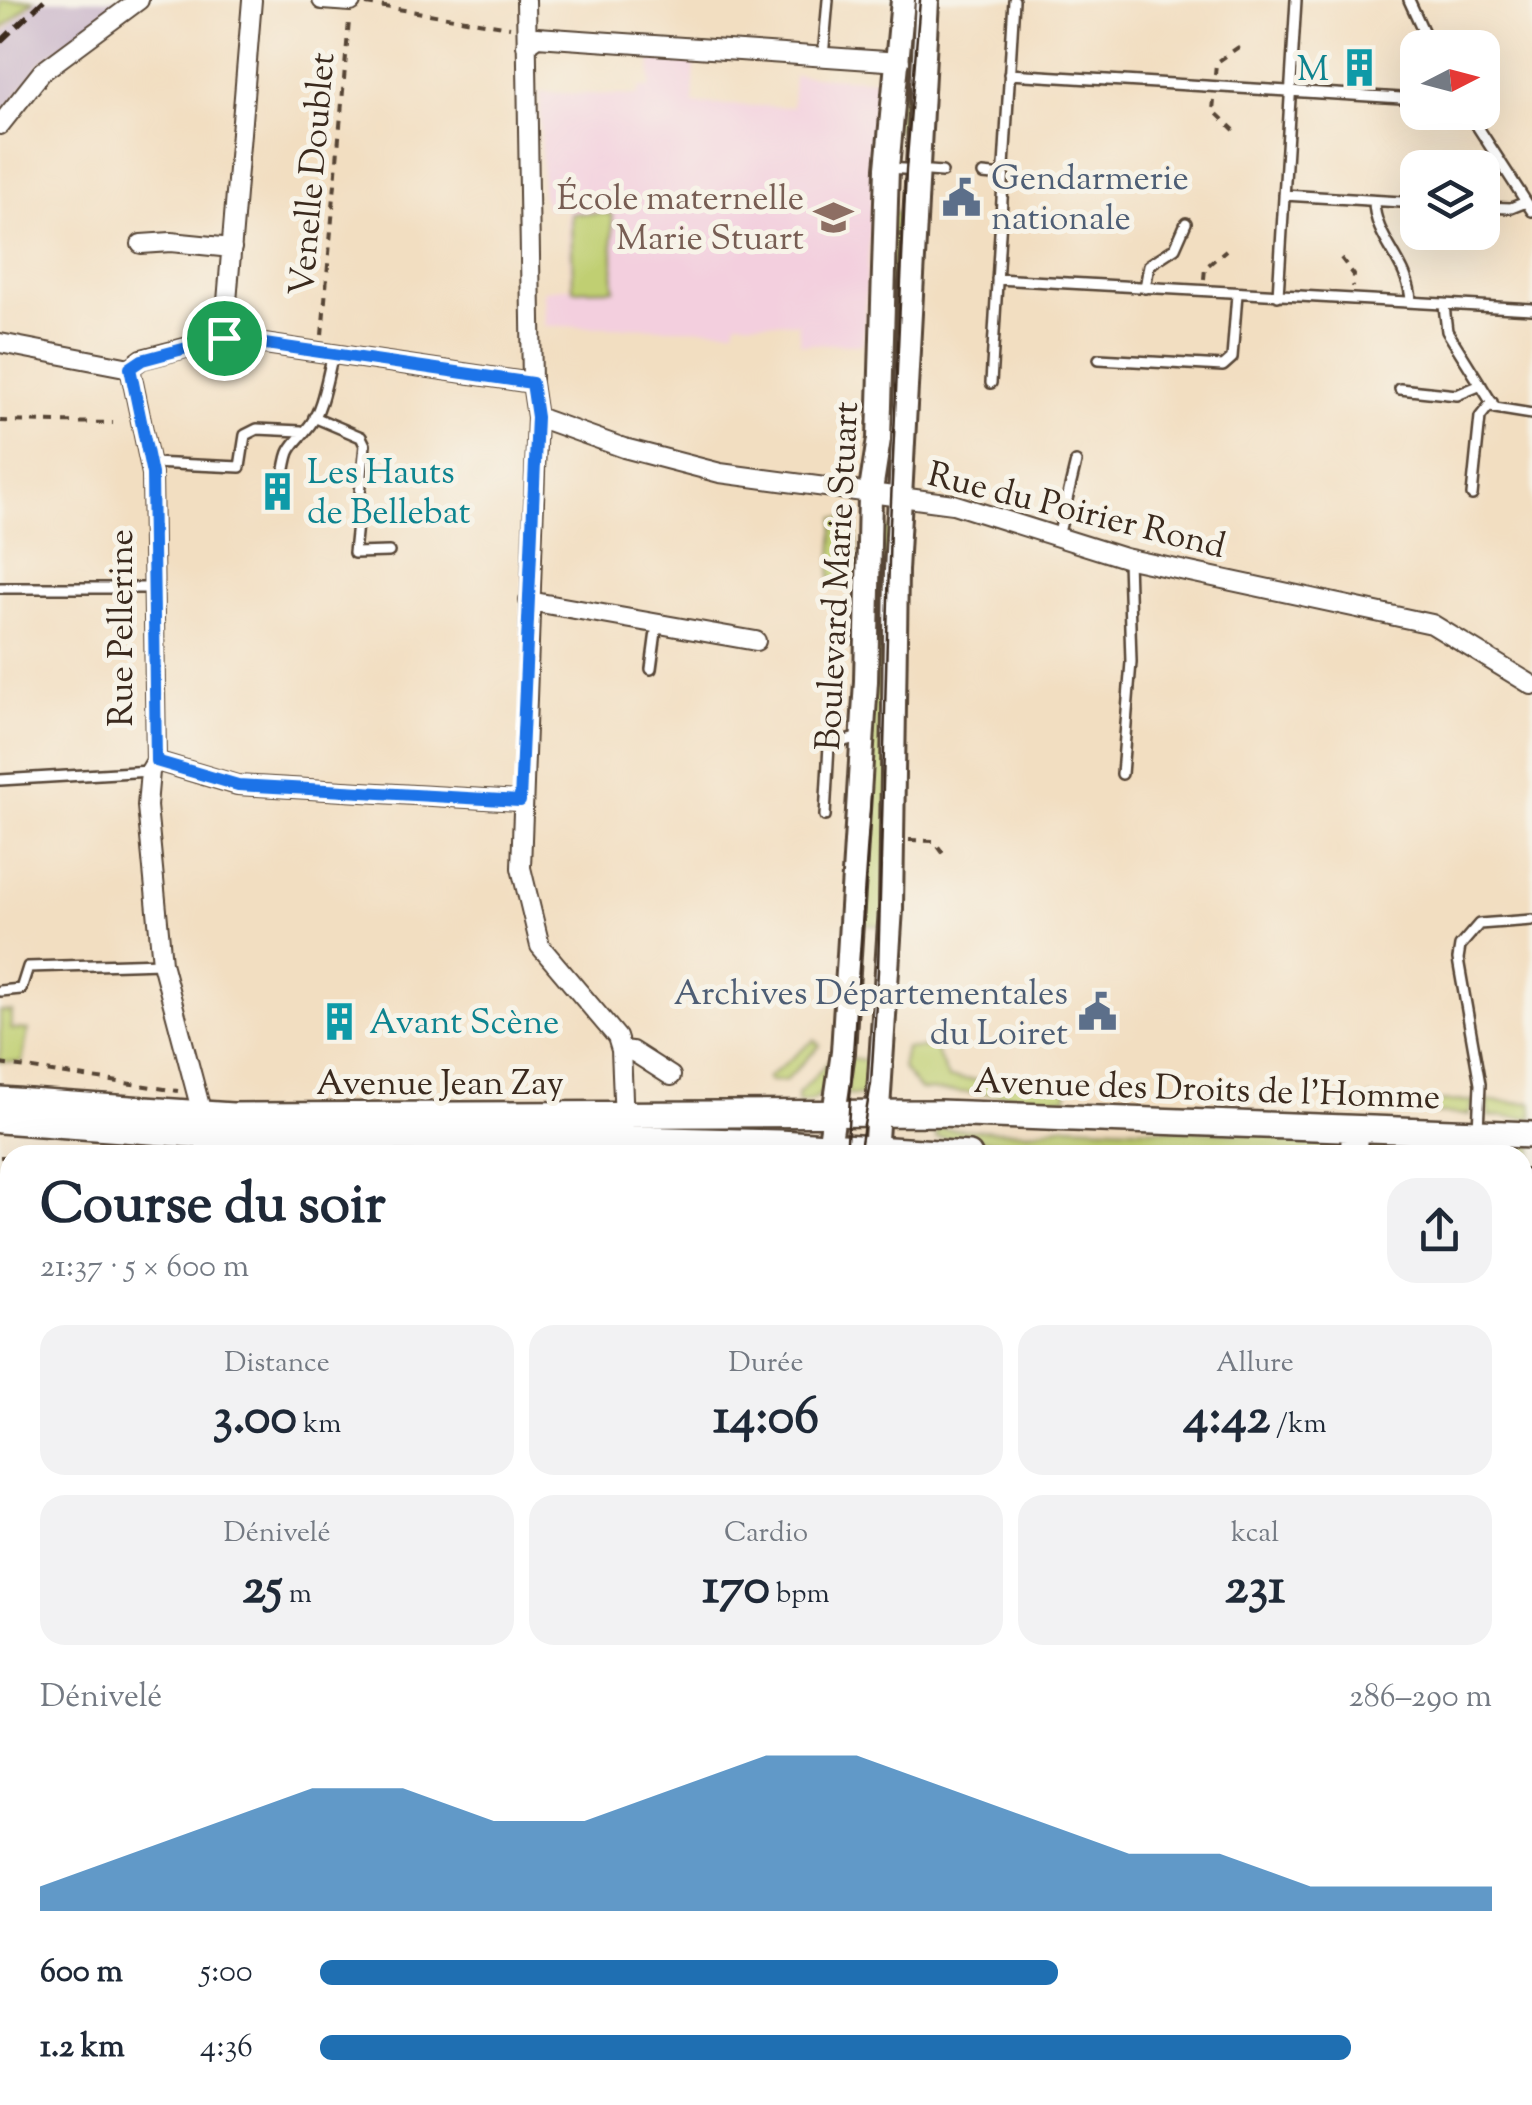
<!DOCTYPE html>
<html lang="fr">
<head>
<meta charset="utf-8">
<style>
	:root { --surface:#fff; --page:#f2f2f3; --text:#1f2937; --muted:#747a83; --accent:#1f6fb2 }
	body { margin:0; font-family:"Sorts Mill Goudy",serif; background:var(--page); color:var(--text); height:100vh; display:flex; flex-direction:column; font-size:38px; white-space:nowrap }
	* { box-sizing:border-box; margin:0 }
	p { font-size:32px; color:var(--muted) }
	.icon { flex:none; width:55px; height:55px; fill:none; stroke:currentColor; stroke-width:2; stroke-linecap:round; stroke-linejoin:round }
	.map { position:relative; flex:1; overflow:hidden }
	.side { position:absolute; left:0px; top:1145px; width:1532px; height:960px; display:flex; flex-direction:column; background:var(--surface); border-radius:30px 30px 0 0; box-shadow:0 10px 40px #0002 }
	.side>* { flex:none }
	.needle { width:65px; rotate:84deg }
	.tools { position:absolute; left:1400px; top:30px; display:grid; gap:20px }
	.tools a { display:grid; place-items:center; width:100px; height:100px; border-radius:20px; background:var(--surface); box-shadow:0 10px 40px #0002; font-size:50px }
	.pin { position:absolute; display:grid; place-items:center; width:85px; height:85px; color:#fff; margin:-42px; border:5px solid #fff; border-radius:50%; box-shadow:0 2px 10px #0007 }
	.round { display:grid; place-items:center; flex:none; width:105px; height:105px; border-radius:30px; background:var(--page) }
	.head { display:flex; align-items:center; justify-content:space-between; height:170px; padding:0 40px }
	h1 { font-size:55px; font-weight:800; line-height:75px }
	.metrics { display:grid; grid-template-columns:repeat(3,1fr); gap:15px; height:170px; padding:10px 40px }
	.metrics div { display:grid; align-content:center; border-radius:25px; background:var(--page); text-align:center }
	.metrics b { font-size:50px; font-weight:800 }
	.metrics small { font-size:28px; font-weight:400 }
	.metrics p { font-size:28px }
	.chart { height:280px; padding:20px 40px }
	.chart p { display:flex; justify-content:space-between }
	.chart svg { width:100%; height:180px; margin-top:10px; fill:var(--accent); opacity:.7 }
	ul { padding:0 40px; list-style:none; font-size:32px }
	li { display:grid; grid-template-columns:160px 120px 1fr; align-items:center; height:75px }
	li i { height:25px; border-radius:12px; background:var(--accent) }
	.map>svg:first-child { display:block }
	.built { fill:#f3cfde }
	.industrial { fill:#cfbdce }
	.green { fill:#c0cf72; stroke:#7e7c48; stroke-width:2.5 }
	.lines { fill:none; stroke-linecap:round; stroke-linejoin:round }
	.lane-casing { stroke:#564536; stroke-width:14 }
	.street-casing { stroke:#564536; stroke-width:22 }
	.secondary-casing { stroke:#564536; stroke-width:28 }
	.primary-casing { stroke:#564536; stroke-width:30 }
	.path { stroke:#564536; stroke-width:4; stroke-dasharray:8 8; stroke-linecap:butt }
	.lane { stroke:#fff; stroke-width:9 }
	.street { stroke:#fff; stroke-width:18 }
	.secondary { stroke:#fff; stroke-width:22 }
	.primary { stroke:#fff; stroke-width:25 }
	.tram { stroke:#3b2a1e; stroke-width:2.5 }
	.rail { stroke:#3b2a1e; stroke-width:5; stroke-dasharray:15 8; stroke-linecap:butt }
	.route-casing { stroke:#fff; stroke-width:20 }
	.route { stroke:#1a73e8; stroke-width:12 }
	.labels { text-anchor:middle; stroke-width:10; stroke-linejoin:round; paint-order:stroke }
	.culture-label { font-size:35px; fill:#0d838f; stroke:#f7f3e8; text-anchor:start }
	.street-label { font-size:35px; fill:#3b2a1e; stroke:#f7f3e8 }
	.service-label { font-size:35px; fill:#4e5e75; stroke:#f7f3e8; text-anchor:start }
	.education-label { font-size:35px; fill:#785e54; stroke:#f7f3e8; text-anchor:end }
</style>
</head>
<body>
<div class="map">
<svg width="1532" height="2105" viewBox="0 0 1532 2105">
	<rect width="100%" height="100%" fill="#f7f3e8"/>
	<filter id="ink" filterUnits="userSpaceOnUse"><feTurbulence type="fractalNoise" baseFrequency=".01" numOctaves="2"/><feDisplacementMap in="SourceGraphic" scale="20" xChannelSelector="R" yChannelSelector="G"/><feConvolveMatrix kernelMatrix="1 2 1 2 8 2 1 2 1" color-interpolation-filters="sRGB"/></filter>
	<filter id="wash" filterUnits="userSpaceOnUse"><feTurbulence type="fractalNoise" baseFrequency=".0048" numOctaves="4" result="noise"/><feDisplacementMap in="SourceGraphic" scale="40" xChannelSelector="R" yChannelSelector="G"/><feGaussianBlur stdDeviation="2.25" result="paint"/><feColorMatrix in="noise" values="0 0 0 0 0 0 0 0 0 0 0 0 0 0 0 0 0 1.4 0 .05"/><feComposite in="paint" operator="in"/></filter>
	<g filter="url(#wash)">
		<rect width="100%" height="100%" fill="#f2dec1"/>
		<path class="built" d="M651,56L695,60L693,104L792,107L794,75L880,80L863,344H800L798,323L737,321L735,329L545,326L544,290L571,287L567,208L546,209L542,193L540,92L638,96L639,88H650Z"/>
		<path class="industrial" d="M37,0H128L44,59L0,117V36Z"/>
		<path class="green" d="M0,0H34L0,31Z
			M908,0H924L916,131L894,129Z
			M889,212L912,214L896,473L877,472Z
			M571,213L612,214L614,289L573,290Z
			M835,518L856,519L858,582L830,579Z
			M874,528L898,529L885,926L860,924Z
			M0,1011L12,1012L11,1029L28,1030L22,1063L0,1061Z
			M814,1040L820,1045L785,1081H769L767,1078Z
			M906,1048H935L948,1078L1067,1087V1098L920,1090L902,1068Z
			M832,1058L829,1087L813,1100L798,1103V1094Z
			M848,1059L876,1061L874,1096L847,1095Z
			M1371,1097L1385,1102L1474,1101L1469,1115L1378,1110L1371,1108Z
			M1488,1101L1532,1103V1118L1488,1116Z
			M1065,1125L1340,1137L1339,1155H1102L1066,1153L1033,1144L936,1138L937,1129L1029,1132Z
			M1368,1138L1532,1145V1175H1523L1522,1155H1368Z
			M1522,1936L1532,1938V1985L1523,1984Z
			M182,2095H235L238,2105H186Z"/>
	</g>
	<g filter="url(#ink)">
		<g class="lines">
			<defs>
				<path id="lane" d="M1409,0L1431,48
					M823,57L828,0
					M1009,74L1418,99
					M1468,112L1532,211
					M890,168L942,172
					M983,174L1003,176
					M1284,195L1418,203
					M1374,201C1374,239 1410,263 1411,302
					M1482,207L1511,208L1526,202
					M997,279L1532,309
					M1145,288L1149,265L1175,248L1186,223
					M1278,296L1296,0
					M1444,306L1447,331L1495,408L1532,414
					M1099,359L1223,366L1232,358L1237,294
					M991,383L1014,0
					M1400,389L1457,395L1481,385
					M314,417L361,437L365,445L354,553L389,552
					M151,463L240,467L245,435L257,429L301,431
					M283,481C289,442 289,452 310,425C323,408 327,375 333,355
					M1472,495L1480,417L1492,402
					M1058,537L1076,462
					M0,588H153
					M651,669L657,624
					M1122,774L1131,662L1128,559
					M0,780L150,771
					M825,816L829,745L860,737
					M0,991L21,989L28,967L162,963
					M1478,1131L1480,1084L1458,959L1460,946L1479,924L1532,920"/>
				<path id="street" d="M322,0L351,2
					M526,0L532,383L537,417L521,868L540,946L617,1037L621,1050L624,1122
					M526,45L537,37L900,62
					M0,125L42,72L139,0
					M141,244L171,242L232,248
					M224,338L252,0
					M0,343L130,368L142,359L224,338L532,383
					M130,368L152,474L156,761L237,785L520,801
					M537,417L624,448L720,473L953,504L1125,558L1432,624L1532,685
					M529,601L756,641
					M156,761L150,771L147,806L162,963L213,1155
					M621,1050L632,1051L671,1076
					M0,1219H10
					M0,1422L10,1418
					M1522,1733L1532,1741
					M1522,1922L1532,1924
					M1522,2018L1532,2023
					M162,2095L166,2105
					M247,2095L251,2105
					M1126,2095L1127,2105
					M446,2105V2095
					M621,2105L695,2102"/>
				<path id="secondary" d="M828,1155L843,1052L866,681L870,497L879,439L887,168L903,0
					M875,1155L891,908L896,571L927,0
					M855,2095L856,2105
					M889,2095L890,2105"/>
				<path id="primary" d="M0,1100L232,1116L939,1113L1532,1135
					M0,1120L232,1137L597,1138L779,1143L969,1155
					M1353,1155L1355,1129
					M1522,1183H1532"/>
			</defs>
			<use href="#lane" class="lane-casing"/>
			<use href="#street" class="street-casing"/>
			<use href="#secondary" class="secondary-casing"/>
			<use href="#primary" class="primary-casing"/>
			<path class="path" d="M366,4L510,27
				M1215,75L1216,63L1240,46
				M1214,100L1213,110L1234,130
				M1018,177L1041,178
				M1341,258L1354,275L1353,287
				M1204,279L1205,268L1226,250
				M322,335L349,21
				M0,421L113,423
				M909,840L934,841L943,853
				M0,1064L178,1091
				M0,1157H10
				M716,2095L747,2105
				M769,2105L783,2095"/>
			<use href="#lane" class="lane"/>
			<use href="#street" class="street"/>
			<use href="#secondary" class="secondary"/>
			<use href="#primary" class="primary"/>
			<path class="tram" d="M846,1155L871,796
				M859,1155L871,1083L878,971L890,524L906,170L920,0
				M866,2095L867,2105
				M881,2095L882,2105"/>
			<path class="rail" d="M0,42L44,0"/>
		</g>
	</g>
	<g class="lines" filter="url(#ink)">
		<defs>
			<path id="route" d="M224,338L532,383L537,417L520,801L238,785L156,761L152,474L130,368L142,360Z"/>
		</defs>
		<use href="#route" class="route-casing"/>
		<use href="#route" class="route"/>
	</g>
	<defs>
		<symbol id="building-bare" viewBox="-9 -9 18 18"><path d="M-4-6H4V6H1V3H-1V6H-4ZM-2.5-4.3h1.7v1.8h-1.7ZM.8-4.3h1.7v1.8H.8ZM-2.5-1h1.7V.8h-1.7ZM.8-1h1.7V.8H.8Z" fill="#0f9aa8" stroke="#f7f3e8" stroke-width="2.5" paint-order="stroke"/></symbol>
		<symbol id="civic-bare" viewBox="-9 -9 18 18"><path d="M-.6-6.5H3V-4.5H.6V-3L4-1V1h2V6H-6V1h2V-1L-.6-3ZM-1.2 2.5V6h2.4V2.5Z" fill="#5c6f8a" stroke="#f7f3e8" stroke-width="2.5" paint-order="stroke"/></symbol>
		<symbol id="school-bare" viewBox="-9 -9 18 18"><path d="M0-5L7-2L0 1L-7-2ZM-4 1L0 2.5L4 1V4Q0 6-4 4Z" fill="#8d6e63" stroke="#f7f3e8" stroke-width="2.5" paint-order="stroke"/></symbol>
	</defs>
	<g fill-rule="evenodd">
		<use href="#building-bare" x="1332" y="40" width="55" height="55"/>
		<use href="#civic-bare" x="934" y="170" width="55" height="55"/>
		<use href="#school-bare" x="806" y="190" width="55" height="55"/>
		<use href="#building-bare" x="250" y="464" width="55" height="55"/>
		<use href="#civic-bare" x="1070" y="984" width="55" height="55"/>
		<use href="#building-bare" x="312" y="994" width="55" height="55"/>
	</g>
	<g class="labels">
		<g class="culture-label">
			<text x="1329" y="80" text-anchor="end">M</text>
			<text x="307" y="483">Les Hauts<tspan x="307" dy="40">de Bellebat</tspan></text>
			<text x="369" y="1033">Avant Scène</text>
		</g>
		<g class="street-label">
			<text transform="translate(311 174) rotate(-85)" y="12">Venelle Doublet</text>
			<text transform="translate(1077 509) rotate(14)" y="12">Rue du Poirier Rond</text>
			<text transform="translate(836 576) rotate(-87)" y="12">Boulevard Marie Stuart</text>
			<text transform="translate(120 628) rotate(-90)" y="12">Rue Pellerine</text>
			<text x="440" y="1094">Avenue Jean Zay</text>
			<text transform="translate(1207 1088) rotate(2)" y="12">Avenue des Droits de l'Homme</text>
		</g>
		<g class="service-label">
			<text x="991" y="189">Gendarmerie<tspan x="991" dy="40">nationale</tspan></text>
			<text x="1068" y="1004" text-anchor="end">Archives Départementales<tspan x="1068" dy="40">du Loiret</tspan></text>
		</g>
		<g class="education-label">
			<text x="804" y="209">École maternelle<tspan x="804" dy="40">Marie Stuart</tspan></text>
		</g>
	</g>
</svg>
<div class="tools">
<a><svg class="needle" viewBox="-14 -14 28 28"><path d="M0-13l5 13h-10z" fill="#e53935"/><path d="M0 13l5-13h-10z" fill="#747a83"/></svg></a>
<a><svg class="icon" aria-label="layers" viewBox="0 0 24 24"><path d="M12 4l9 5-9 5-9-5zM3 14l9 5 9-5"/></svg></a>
</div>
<div class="pin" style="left:224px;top:338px;background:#1e9e55"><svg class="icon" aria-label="arrive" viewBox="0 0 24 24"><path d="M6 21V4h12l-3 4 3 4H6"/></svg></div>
<section class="side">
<div class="head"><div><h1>Course du soir</h1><p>21:37 · 5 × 600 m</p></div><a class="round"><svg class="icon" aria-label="share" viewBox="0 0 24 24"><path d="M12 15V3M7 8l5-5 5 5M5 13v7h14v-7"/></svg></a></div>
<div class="metrics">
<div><p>Distance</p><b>3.00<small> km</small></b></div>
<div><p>Durée</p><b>14:06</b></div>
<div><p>Allure</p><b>4:42<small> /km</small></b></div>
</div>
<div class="metrics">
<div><p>Dénivelé</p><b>25<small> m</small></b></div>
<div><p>Cardio</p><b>170<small> bpm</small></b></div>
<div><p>kcal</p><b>231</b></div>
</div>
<div class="chart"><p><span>Dénivelé</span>286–290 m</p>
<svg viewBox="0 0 160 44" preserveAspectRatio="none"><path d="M0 44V38L10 30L20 22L30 14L40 14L50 22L60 22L70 14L80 6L90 6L100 14L110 22L120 30L130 30L140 38L150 38L160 38V44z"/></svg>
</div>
<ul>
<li><b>600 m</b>5:00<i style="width:63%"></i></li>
<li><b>1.2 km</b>4:36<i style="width:88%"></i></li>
</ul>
</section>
</div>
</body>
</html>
